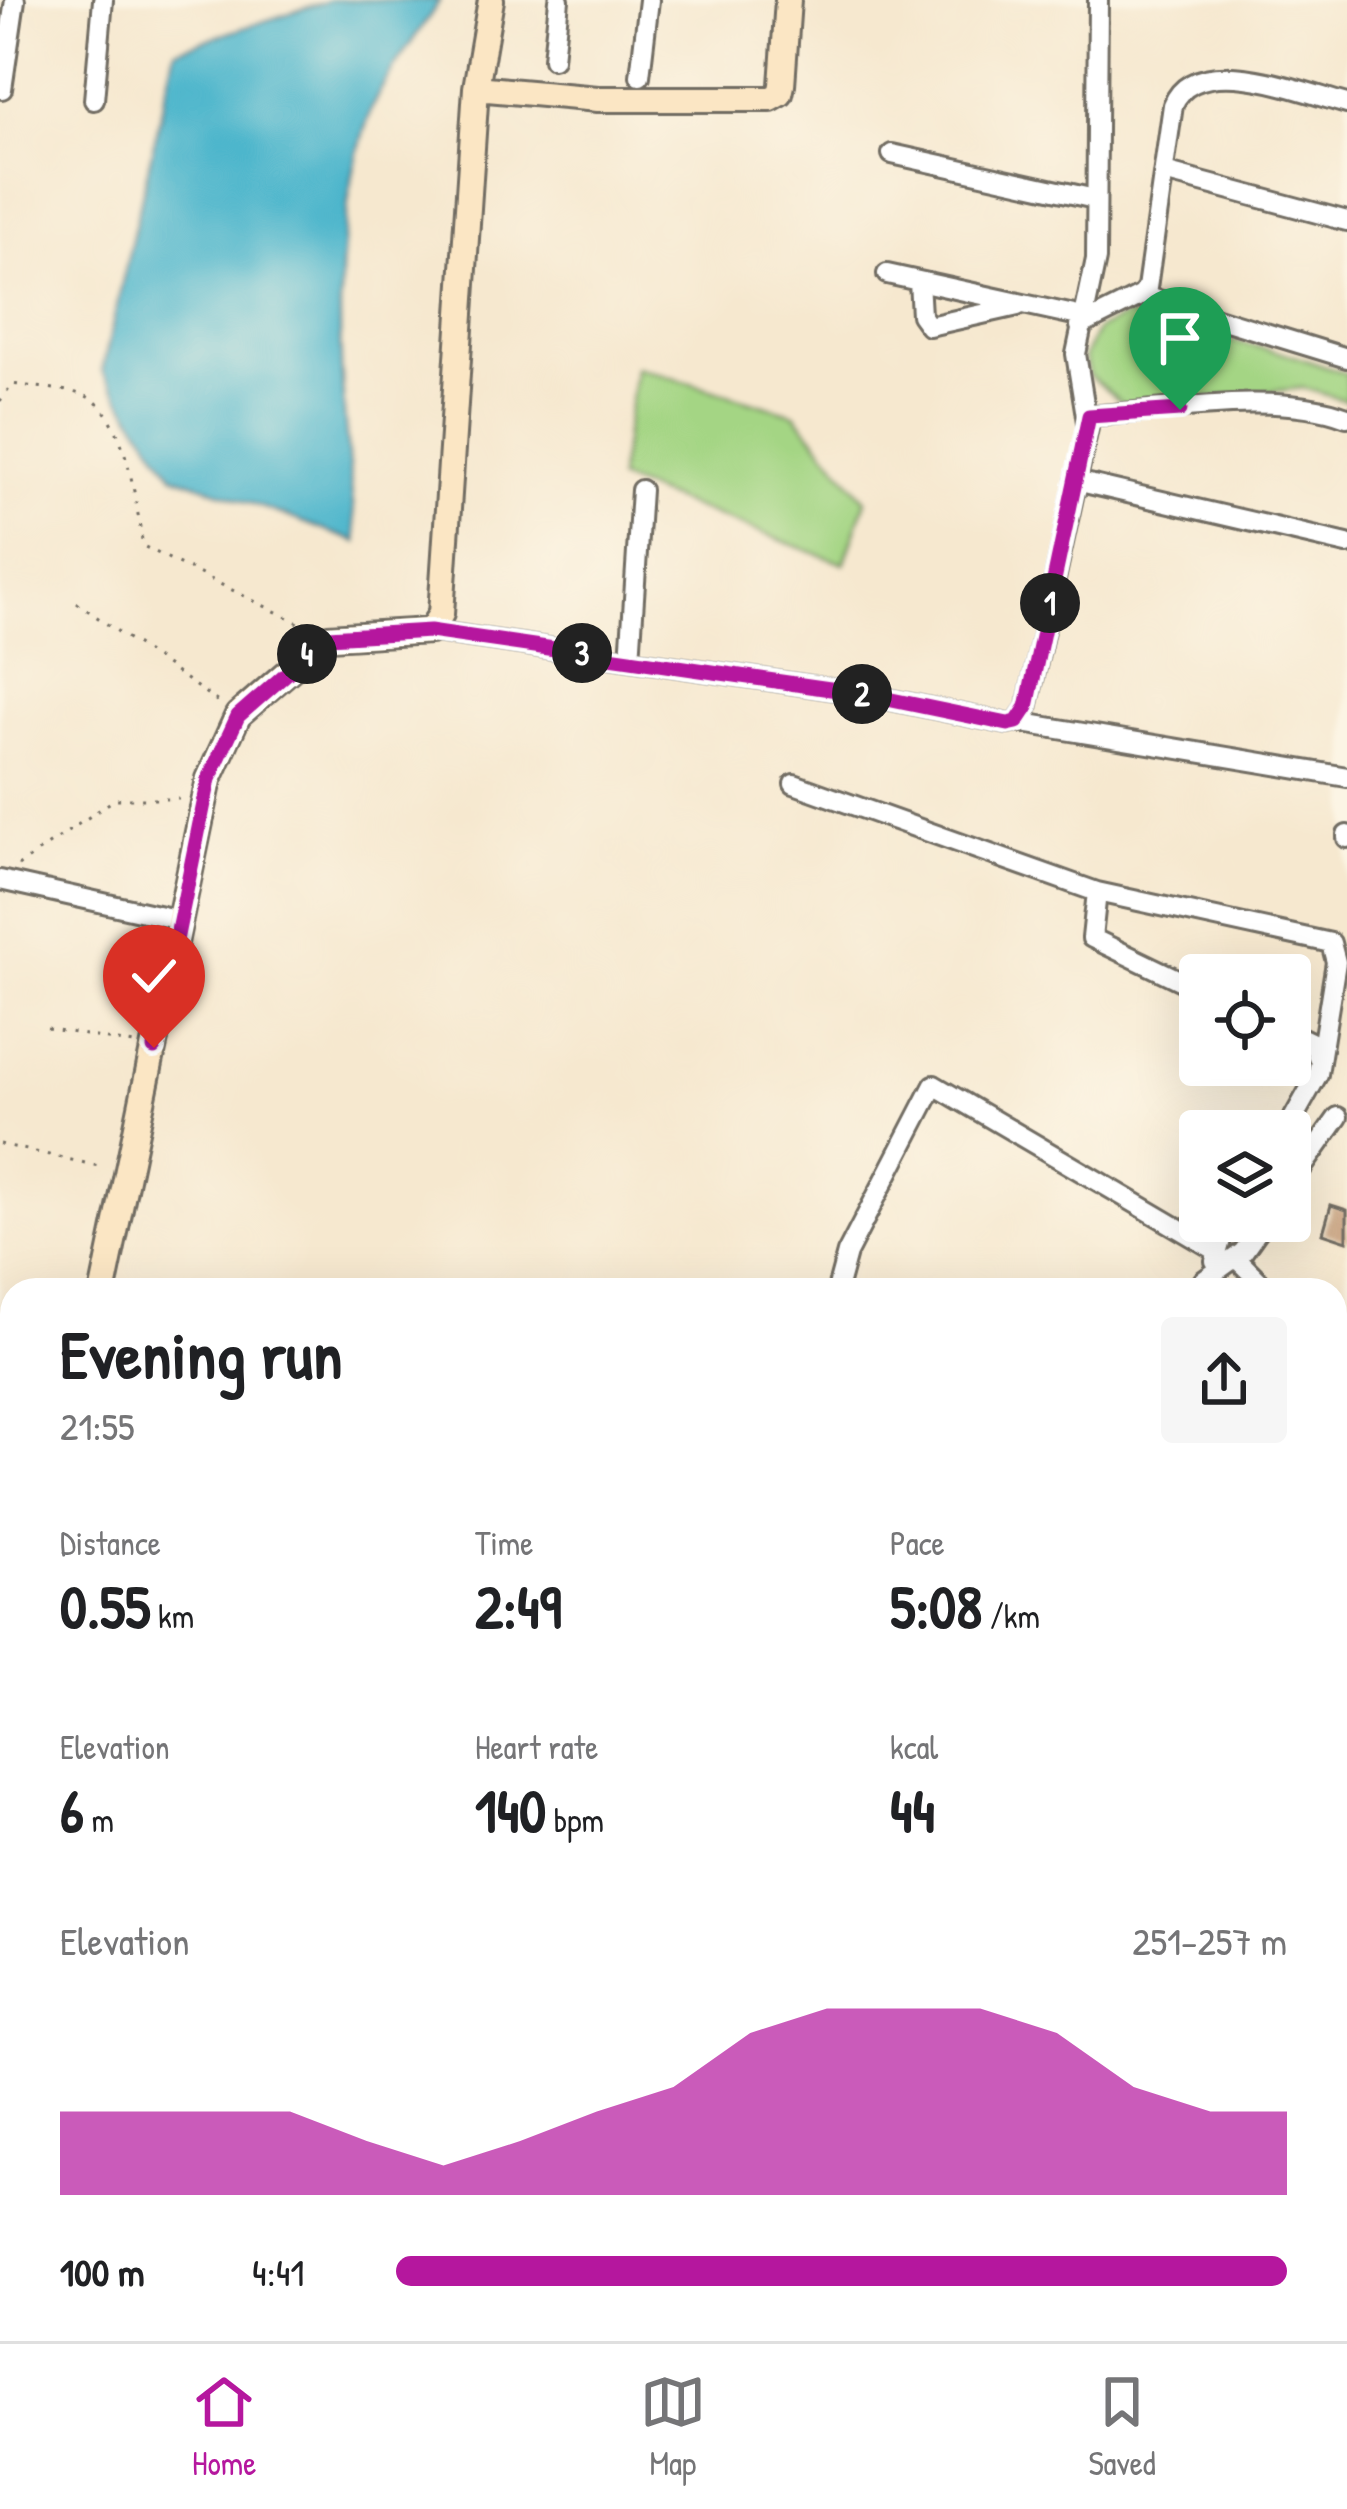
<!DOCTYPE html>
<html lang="en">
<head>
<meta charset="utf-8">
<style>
	:root { --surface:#fff; --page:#f6f6f6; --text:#202124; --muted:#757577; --line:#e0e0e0; --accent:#b5179e }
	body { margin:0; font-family:"Patrick Hand",sans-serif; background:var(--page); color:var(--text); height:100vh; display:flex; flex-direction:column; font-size:45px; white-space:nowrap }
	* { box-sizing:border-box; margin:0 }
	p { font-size:39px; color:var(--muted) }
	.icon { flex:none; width:66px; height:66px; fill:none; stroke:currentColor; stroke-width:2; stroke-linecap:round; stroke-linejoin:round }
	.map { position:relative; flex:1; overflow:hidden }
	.sheet { position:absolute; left:0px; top:1278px; width:1347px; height:1065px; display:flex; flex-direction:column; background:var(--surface); border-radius:36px 36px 0 0; box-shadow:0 12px 48px #0002 }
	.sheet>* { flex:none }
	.tools { position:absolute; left:1179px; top:954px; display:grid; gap:24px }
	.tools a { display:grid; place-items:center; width:132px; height:132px; border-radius:12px; background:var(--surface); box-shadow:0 12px 48px #0002; font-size:60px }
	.pin { position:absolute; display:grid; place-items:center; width:102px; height:102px; color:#fff; margin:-123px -51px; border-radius:50% 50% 50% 0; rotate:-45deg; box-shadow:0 0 12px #0007 }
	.pin .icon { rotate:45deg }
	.km { position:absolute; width:60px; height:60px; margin:-30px; border-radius:50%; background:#222; color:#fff; font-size:33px; line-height:60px; text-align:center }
	.round { display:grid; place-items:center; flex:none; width:126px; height:126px; border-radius:12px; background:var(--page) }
	.headline { display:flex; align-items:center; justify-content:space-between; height:204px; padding:0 60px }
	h1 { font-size:66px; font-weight:700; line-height:90px }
	.metrics { display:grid; grid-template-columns:repeat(3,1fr); gap:18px; height:204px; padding:12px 60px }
	.metrics div { display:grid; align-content:center }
	.metrics b { font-size:60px; font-weight:700 }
	.metrics small { font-size:33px; font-weight:400 }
	.metrics p { font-size:33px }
	.chart { height:336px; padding:24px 60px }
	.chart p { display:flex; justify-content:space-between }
	.chart svg { width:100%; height:216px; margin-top:12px; fill:var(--accent); opacity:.7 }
	ul { padding:0 60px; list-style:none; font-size:39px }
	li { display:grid; grid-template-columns:192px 144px 1fr; align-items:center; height:90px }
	li i { height:30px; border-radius:15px; background:var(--accent) }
	.dock { display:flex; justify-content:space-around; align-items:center; height:168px; border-top:3px solid var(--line); background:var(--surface); font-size:33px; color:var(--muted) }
	.dock a { display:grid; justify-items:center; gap:6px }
	.dock .current { color:var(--accent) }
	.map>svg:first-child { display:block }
	.green { fill:#a4d584; stroke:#688058; stroke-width:3 }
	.water { fill:#4eb6cc; stroke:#3c707c; stroke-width:3 }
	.building { fill:#caa583 }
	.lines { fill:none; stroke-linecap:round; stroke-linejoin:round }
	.street-casing { stroke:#726d64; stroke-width:24 }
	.secondary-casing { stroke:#726d64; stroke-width:30 }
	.path { stroke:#726d64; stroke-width:3; stroke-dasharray:3 9; stroke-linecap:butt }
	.street { stroke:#fff; stroke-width:18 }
	.secondary { stroke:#fbe6c4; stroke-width:24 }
	.route-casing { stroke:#fff; stroke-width:24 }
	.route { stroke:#b5179e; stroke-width:15 }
</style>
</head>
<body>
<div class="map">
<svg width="1347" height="2341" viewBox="0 0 1347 2341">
	<rect width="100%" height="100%" fill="#fcf5e5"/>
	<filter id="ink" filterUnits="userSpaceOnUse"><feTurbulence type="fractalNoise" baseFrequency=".00833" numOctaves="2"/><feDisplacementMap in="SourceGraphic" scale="24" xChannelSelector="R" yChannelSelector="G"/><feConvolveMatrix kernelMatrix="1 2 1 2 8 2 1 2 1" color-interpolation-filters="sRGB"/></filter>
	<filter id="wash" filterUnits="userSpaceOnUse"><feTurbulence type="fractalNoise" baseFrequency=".004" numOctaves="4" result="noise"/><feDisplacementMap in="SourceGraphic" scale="48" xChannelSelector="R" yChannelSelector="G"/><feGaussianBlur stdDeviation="2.7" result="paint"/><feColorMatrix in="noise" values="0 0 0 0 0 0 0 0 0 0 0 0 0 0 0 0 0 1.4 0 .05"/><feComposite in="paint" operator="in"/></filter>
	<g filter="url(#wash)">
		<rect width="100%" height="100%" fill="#f6e8cf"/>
		<path class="green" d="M1128,316L1291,355L1347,374V401L1303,388L1127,407L1089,376L1084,357L1097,330Z
			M636,367L795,414L866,500L844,564L618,479Z
			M1347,1657V2087L1335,2085V1670Z
			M0,2060L12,2061V2331H768L766,2341H0Z
			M1335,2202L1347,2205V2341H839L842,2331H1335Z"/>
		<path class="water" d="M330,0H440C421,31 383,78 371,110C322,247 342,400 357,542L173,475L102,371L175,50Z"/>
		<g id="blocks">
			<path class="building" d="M1331,1205L1347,1210V1241L1323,1233Z"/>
		</g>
	</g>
	<g filter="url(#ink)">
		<use href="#blocks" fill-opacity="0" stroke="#726d64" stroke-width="3"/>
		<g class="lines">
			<defs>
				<path id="street" d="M553,59L559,0
					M640,76L649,0
					M2,89L15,0
					M94,100L103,0
					M892,154L1095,199
					M1164,172L1347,221
					M887,274L1083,317
					M919,281L921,315L929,326L1018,306
					M1142,295L1347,358
					M1080,326L1142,295L1147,288L1173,105C1196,48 1304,93 1347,104
					M1089,416C1166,411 1276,390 1347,417
					M1076,481L1347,544
					M430,631L858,693L1008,724L1017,722L1027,708L1088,428L1076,354L1096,259L1098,0
					M630,660L641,490
					M1017,722L1347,777
					M794,784L1097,892L1331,943L1336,962L1318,1074L1286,1131
					M1347,835V838
					M0,880L180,920
					M1097,892L1092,938L1200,990
					M1290,1032L1313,1043L1320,1062
					M1290,1185L1338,1117
					M1236,1258L1268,1290
					M1215,1261L1221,1240L1232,1221
					M837,1290L847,1253L934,1085L1217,1251
					M1199,1290L1203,1281L1243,1252L1265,1221
					M0,1907L12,1883
					M806,2341L809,2331
					M829,2341L831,2331"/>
				<path id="secondary" d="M476,88L598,99H771L780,94L782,85L788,0
					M103,1290L209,779L238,715L328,637L430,631L441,614L476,88L491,0
					M0,1535L12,1510
					M0,2012L12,2013
					M1335,2122L1347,2124"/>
			</defs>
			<use href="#street" class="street-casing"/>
			<use href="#secondary" class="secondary-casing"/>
			<path class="path" d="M0,401L12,384C31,387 72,389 88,397C128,418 136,506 143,546L305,626
				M77,603L221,704
				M18,866L115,799H179
				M47,1028L134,1044
				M0,1144L103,1167"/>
			<use href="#street" class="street"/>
			<use href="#secondary" class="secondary"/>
		</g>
	</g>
	<g class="lines" filter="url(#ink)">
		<defs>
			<path id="route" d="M154,1048L209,779L238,716L328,637L430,631L858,693L1008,724L1017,722L1027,707L1089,416L1180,410"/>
		</defs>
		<use href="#route" class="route-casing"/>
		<use href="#route" class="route"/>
	</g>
</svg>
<div class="tools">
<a><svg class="icon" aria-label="locate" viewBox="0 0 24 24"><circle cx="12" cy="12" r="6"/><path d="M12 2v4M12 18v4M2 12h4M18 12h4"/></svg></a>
<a><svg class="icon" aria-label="layers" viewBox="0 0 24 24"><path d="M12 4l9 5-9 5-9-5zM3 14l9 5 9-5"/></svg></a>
</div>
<div class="pin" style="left:1180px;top:410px;background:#1e9e55"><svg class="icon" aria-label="arrive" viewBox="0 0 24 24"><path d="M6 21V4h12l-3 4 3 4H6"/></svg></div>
<div class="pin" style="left:154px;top:1048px;background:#d93025"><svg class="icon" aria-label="check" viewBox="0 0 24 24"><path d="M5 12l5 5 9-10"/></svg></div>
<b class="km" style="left:1050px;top:603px">1</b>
<b class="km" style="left:862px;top:694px">2</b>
<b class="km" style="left:582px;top:653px">3</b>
<b class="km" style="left:307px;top:654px">4</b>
<section class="sheet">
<div class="headline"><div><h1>Evening run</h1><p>21:55</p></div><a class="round"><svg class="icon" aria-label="share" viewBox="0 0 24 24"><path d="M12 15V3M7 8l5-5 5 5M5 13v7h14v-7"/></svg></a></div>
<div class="metrics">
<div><p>Distance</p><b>0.55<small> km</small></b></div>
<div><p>Time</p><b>2:49</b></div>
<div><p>Pace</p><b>5:08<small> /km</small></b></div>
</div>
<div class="metrics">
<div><p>Elevation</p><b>6<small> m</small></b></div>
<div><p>Heart rate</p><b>140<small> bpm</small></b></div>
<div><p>kcal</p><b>44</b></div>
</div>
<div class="chart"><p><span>Elevation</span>251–257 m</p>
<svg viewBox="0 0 160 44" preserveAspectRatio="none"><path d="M0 44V27L10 27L20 27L30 27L40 33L50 38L60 33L70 27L80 22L90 11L100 6L110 6L120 6L130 11L140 22L150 27L160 27V44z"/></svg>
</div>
<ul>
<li><b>100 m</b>4:41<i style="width:100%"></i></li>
</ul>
</section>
</div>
<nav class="dock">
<a class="current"><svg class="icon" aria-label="home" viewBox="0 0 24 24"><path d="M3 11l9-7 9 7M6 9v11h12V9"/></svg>Home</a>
<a><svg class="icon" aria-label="map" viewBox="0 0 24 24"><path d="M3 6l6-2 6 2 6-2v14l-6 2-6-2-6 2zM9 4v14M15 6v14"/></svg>Map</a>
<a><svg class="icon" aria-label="saved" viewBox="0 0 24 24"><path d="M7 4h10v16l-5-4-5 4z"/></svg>Saved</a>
</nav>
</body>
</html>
